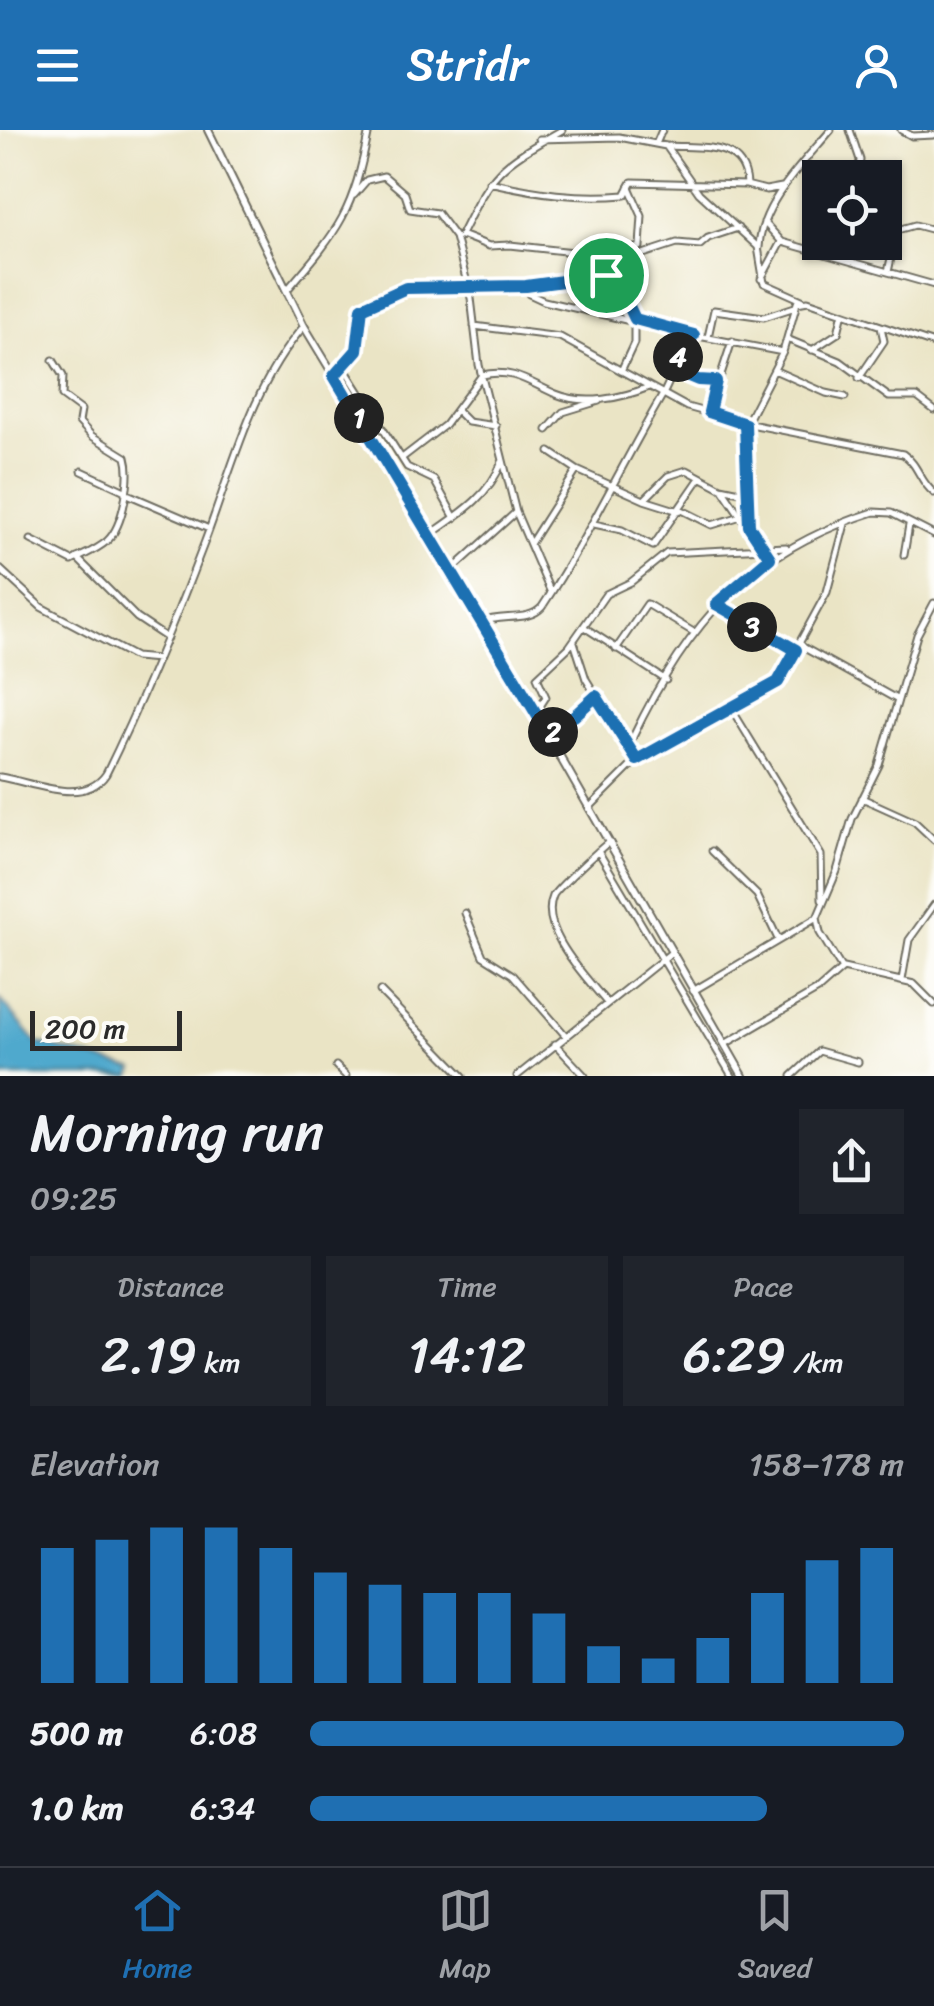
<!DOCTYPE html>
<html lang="en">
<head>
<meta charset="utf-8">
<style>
	:root { --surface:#171b24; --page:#20242c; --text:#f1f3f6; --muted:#9ea1a6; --line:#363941; --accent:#1f6fb2 }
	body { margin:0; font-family:Sriracha,sans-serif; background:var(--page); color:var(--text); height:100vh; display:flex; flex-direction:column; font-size:38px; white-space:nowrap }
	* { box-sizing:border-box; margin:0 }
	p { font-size:32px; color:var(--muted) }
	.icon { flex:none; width:55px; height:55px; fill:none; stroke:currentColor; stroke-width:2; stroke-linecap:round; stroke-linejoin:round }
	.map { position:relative; height:946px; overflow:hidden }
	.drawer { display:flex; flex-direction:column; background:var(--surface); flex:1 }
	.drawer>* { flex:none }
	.fabs { position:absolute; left:802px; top:30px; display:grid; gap:20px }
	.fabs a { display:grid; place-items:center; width:100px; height:100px; border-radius:0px; background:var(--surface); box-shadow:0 2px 8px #0004; font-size:50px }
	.scale { position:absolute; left:30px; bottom:25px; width:152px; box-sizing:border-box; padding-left:10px; border:5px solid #2b2b2b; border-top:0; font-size:28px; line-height:35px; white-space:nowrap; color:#2b2b2b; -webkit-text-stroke:8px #fdfcf7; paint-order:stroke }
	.pin { position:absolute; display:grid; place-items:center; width:85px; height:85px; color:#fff; margin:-42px; border:5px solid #fff; border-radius:50%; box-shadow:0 2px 10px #0007 }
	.km { position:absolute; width:50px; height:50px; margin:-25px; border-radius:50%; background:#222; color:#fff; font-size:28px; line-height:50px; text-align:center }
	.round { display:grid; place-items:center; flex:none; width:105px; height:105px; border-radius:0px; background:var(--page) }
	.summary { display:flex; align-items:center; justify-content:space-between; height:170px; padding:0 30px }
	h1 { font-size:55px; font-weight:600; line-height:75px }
	.figures { display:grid; grid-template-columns:repeat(3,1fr); gap:15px; height:170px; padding:10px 30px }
	.figures div { display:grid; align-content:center; border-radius:0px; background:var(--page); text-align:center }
	.figures b { font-size:50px; font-weight:600 }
	.figures small { font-size:28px; font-weight:400 }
	.figures p { font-size:28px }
	.chart { height:280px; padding:20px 30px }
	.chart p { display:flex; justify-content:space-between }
	.chart svg { width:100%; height:180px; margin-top:10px; stroke:var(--accent); stroke-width:6 }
	ul { padding:0 30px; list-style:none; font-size:32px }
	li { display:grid; grid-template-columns:160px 120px 1fr; align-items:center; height:75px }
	li i { height:25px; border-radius:12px; background:var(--accent) }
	header { display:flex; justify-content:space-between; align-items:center; height:130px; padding:0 30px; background:var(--accent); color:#fff; font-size:45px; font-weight:600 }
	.dock { display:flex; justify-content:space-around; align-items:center; height:140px; border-top:2px solid var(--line); background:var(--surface); font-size:28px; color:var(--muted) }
	.dock a { display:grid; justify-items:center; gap:5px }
	.dock .current { color:var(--accent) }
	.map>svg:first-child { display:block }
	.water { fill:#50a9cd; stroke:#3e6a7c; stroke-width:2.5 }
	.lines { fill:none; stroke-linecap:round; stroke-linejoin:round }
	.minor-casing { stroke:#6e6c61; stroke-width:9 }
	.tertiary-casing { stroke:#6e6c61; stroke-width:10 }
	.minor { stroke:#fff; stroke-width:5 }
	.tertiary { stroke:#fff; stroke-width:6 }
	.route-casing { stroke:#fff; stroke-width:20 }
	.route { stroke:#1f6fb2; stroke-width:12 }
</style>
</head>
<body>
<header><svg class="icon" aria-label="menu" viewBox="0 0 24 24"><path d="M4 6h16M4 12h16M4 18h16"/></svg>Stridr<svg class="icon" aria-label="person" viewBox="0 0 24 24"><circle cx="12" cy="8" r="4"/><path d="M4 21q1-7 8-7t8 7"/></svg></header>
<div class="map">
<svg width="934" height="946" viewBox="0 0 934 946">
	<rect width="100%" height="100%" fill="#fdfcf7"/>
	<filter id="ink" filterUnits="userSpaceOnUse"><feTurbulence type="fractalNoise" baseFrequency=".01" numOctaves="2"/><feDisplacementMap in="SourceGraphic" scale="20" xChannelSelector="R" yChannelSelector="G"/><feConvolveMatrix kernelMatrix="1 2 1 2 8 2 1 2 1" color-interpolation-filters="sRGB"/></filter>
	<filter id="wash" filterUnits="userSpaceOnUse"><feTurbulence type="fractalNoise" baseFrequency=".0048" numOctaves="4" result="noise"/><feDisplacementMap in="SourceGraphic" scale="40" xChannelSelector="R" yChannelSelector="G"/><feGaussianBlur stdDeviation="2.25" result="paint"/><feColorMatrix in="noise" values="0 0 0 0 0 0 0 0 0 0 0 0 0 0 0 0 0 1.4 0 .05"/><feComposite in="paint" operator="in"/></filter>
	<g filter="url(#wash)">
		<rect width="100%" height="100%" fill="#eae4c5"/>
		<path class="water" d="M0,869L37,913L134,939L131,946H0Z"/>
	</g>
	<g filter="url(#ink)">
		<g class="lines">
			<defs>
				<path id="minor" d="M850,0L860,30L858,48
					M901,0L912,6L934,5
					M539,9L619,7L666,16L699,63L758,117L764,153L802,170
					M656,14L662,0
					M669,16C701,18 744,11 747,54
					M489,52C537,63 576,69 625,65L632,52L746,55L766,60L782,57
					M629,57L642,86L640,116
					M354,65L367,50L384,46L405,64L410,79L437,83L455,107L471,168L479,235L516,382L551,463
					M764,92L782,112L934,155
					M461,105L489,116L510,115L601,125L640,117
					M460,107C493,40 498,36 562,0
					M759,118C760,74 804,32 831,0
					M888,142L897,100L915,95L934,100
					M606,145L619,155L635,189
					M761,149L781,112
					M526,156L529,164L544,171L691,205
					M466,157L526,156L585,148L599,151L616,134L631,128L677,113L700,115L708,108L738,98
					M287,160C341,98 353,82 369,0
					M474,196L560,207L687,277L745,293L903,324C919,335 919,351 934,363
					M708,207L714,180L764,187L795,177
					M787,209L840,231L889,267H917L934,280
					M812,220L838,203L842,186
					M343,236L407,337L434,350L455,388
					M774,240L826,263L845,267
					M621,241L634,213V189
					M673,241L696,250L716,251
					M334,246L357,221C358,208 354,192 360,181C374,157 440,155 465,154
					M859,248L884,211L881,197
					M456,280L468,292L496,296
					M709,281L732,211
					M547,300L563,282L599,271
					M550,322L577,340
					M402,328L445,295L482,245C513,238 530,253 556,264C585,276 622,268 649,257
					M82,341L125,361
					M723,360L769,428
					M125,363L209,399
					M644,370L679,381
					M680,379L712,395L741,386
					M594,394L622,400L653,416L700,348
					M749,396L750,349L743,300L783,222L797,173L808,171L934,214
					M431,404C460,384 489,366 502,332
					M31,410L72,431C83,425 97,420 107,411C123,397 132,347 126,327L92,306L79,292L81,280L62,266L63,246L53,230
					M530,414L577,340L644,370L668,346L687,340L721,358L750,364
					M904,425L909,395
					M77,428L137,488L167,508
					M0,439L41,477L135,527L158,529
					M452,440L516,382
					M717,474L796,520
					M482,492C501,484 529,492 542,477C587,409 621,336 662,266C672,249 677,227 687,209L698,206L783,222
					M584,497L666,550
					M574,512L586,549L630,621
					M799,515L898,570
					M616,519L647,474L695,503
					M731,578L821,725L822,770
					M535,584L546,567L537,547L569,517L606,464L631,452L667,423L786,417
					M552,610L556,594L574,586L596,566
					M637,630L631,622L632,609C687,493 749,421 874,382L891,383L934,405
					M0,647C32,652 84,677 106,644C143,569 175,490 205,411C233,337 251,257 304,196
					M862,668L915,692L934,710
					M589,678L641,626L778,552L827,462L845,394
					M598,721L732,946
					M712,721L757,765L778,809
					M465,783L483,826L513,845L566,906
					M842,839L820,803L817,788L837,741L852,689L879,635L917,505L934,473
					M902,850L909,810L934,775
					M380,861L463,946
					M693,861L815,789
					M607,873C588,849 538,800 553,766C555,760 601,718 609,712
					M555,914L585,946
					M725,914L818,860L843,838L914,854L934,874
					M336,936L346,946
					M517,946L672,822
					M792,946L819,921L858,932"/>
				<path id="tertiary" d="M208,0L304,196L472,473L743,946"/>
			</defs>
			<use href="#minor" class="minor-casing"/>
			<use href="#tertiary" class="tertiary-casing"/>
			<use href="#minor" class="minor"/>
			<use href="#tertiary" class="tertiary"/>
		</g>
	</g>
	<g class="lines" filter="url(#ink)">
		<defs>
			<path id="route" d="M606,145L618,153L635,189L694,205L684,212L674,240L698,250L716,251L709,282L745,294L749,396L770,428L716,474L796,520L778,552L637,630L596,566L574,586L556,594L552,610L334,246L357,220L362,178L406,158L526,156L585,148L600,151Z"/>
		</defs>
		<use href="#route" class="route-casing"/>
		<use href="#route" class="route"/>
	</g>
</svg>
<div class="fabs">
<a><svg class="icon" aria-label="locate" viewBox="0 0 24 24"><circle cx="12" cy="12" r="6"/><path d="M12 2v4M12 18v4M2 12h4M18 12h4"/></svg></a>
</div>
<div class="scale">200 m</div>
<div class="pin" style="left:606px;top:145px;background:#1e9e55"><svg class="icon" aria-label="arrive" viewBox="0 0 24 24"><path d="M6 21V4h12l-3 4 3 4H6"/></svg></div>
<b class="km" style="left:359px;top:288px">1</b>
<b class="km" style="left:553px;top:602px">2</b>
<b class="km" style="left:752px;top:497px">3</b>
<b class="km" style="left:678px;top:227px">4</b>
</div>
<section class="drawer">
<div class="summary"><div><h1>Morning run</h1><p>09:25</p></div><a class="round"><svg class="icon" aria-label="share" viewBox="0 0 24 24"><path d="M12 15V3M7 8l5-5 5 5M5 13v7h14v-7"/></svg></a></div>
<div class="figures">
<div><p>Distance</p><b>2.19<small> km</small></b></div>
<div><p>Time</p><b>14:12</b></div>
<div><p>Pace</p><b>6:29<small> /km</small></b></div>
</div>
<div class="chart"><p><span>Elevation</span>158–178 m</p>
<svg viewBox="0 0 160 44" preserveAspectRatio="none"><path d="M5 44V11M15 44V9M25 44V6M35 44V6M45 44V11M55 44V17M65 44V20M75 44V22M85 44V22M95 44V27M105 44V35M115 44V38M125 44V33M135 44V22M145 44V14M155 44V11"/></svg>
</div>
<ul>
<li><b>500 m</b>6:08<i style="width:100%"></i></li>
<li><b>1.0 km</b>6:34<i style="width:77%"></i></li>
</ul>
</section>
<nav class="dock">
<a class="current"><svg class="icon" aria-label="home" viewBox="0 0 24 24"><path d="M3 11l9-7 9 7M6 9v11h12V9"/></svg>Home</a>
<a><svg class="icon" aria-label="map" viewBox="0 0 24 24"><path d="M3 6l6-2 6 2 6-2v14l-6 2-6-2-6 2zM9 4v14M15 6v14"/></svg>Map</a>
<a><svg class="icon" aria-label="saved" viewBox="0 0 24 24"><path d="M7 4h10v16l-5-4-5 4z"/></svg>Saved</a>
</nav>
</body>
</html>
